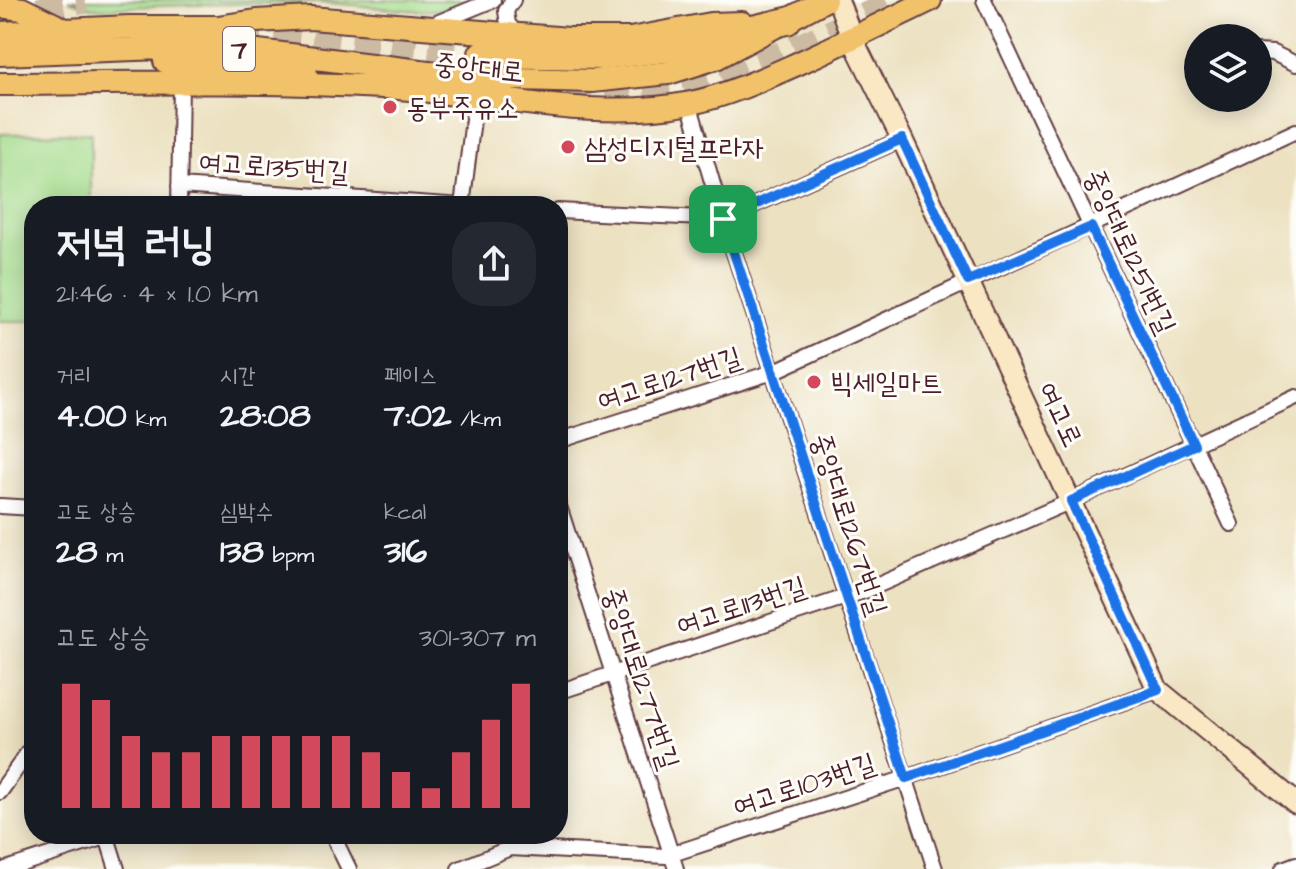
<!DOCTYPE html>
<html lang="ko">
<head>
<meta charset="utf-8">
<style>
	:root { --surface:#171b24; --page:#242831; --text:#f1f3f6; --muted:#9ea1a6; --accent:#d1495b }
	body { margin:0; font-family:"Architects Daughter","Poor Story",sans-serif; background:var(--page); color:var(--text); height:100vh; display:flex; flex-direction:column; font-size:30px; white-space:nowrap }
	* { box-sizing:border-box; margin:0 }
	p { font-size:26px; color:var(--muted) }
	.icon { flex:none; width:44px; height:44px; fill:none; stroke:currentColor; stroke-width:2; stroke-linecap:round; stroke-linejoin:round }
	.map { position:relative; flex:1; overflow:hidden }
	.sheet { position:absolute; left:24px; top:196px; width:544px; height:648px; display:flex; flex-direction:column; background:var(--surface); border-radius:32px; box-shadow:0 4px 20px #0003 }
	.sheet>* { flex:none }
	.fabs { position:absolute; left:1184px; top:24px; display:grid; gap:16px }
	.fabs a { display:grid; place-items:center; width:88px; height:88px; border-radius:50%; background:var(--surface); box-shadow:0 4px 20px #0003; font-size:40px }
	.pin { position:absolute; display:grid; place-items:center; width:68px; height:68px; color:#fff; margin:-34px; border-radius:16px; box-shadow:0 4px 12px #0006 }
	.round { display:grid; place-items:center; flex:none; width:84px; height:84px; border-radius:32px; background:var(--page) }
	.headline { display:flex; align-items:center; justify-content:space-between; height:136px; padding:0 32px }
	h1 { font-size:44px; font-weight:800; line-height:60px }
	.stats { display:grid; grid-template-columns:repeat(3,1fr); gap:12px; height:136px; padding:8px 32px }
	.stats div { display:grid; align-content:center }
	.stats b { font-size:34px; font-weight:800 }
	.stats small { font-size:22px; font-weight:400 }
	.stats p { font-size:22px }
	.chart { height:224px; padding:16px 32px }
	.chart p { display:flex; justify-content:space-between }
	.chart svg { width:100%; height:144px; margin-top:8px; stroke:var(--accent); stroke-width:6 }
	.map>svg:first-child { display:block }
	.green { fill:#a5dc8d; stroke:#787e5c; stroke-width:2 }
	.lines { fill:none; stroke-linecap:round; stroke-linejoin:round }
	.highway-tunnel { stroke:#ccbaa3; stroke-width:26; stroke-dasharray:26 13; stroke-linecap:butt }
	.street-casing { stroke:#623c42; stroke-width:18 }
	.secondary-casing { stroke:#623c42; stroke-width:24 }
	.primary-casing { stroke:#623c42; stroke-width:26 }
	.highway-casing { stroke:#623c42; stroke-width:30 }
	.street { stroke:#fff; stroke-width:14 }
	.secondary { stroke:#fae7c3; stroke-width:20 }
	.primary { stroke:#f2c26a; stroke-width:22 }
	.highway { stroke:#f2c26a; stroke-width:26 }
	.route-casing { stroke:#fff; stroke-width:16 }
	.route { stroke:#1a73e8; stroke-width:10 }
	.poi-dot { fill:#d1495b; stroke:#fdfcf7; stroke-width:3 }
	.labels { text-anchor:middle; stroke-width:6; stroke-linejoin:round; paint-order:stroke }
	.shield { fill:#fdfcf7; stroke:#806168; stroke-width:2 }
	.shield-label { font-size:26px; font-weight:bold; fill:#4a1f2b }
	.street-label { font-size:28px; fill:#4a1f2b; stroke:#fdfcf7 }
	.poi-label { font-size:28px; fill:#4a1f2b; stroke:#fdfcf7; text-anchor:start }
</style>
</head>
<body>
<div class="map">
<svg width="1296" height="869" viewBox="0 0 1296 869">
	<rect width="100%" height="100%" fill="#fdfcf7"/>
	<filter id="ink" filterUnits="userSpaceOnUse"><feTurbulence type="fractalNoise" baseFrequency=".0125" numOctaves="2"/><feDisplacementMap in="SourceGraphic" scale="16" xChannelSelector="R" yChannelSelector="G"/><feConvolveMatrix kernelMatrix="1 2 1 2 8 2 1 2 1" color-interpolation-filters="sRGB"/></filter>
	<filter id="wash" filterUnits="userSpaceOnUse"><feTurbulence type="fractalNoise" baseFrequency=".006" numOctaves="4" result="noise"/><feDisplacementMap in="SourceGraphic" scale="32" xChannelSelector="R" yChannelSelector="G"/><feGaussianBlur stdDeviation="1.8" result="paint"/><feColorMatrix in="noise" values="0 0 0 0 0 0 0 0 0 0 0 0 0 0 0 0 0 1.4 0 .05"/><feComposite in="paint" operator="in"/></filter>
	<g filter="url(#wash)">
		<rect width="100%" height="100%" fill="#ece1c1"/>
		<path class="green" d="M69,0H478C430,22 371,3 320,3C244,3 168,6 92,8Z
			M91,133V206H34V321H0V134Z"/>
	</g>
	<g filter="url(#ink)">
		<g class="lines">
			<path class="highway-tunnel" d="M0,19L85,0
				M235,32L278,31L482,54
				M566,89C620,92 678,90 730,73C788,55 843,26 898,0"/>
			<defs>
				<path id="street" d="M513,0L506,11L508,24L518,35
					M984,0L1231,524
					M434,24L493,0
					M1258,52L1273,53L1296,64
					M689,103L723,219L935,869
					M179,186L462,206
					M179,206L181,82
					M462,206L476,96
					M558,211L723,219L902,139
					M558,441L773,372L1296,131
					M558,503L676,869
					M0,506L34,508
					M558,692L867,590L1071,501L1296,397
					M0,792L34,744
					M332,834L349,869
					M107,837L117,869
					M6,869L115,834
					M459,869L510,848L666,856L906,778L1158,690
					M1283,869L1296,864"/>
				<path id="secondary" d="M838,0L852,38L902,139L1158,690L1296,803"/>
				<path id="primary" d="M0,6L22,9L63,29
					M0,33L129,27H218L256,21L311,18L569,39H630L711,24L742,23
					M0,54L217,46L477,78L592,81L668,73L716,58L825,0
					M165,61L223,62L306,73
					M0,84C127,83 255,80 382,87C484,92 589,123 691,103C729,95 763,79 799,63C843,43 887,21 930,0"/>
				<path id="highway" d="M482,54L602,56L665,49L787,21"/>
			</defs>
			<use href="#street" class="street-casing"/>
			<use href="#secondary" class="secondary-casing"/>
			<use href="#primary" class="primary-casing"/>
			<use href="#highway" class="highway-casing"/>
			<use href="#street" class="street"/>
			<use href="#secondary" class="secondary"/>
			<use href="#primary" class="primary"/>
			<use href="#highway" class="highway"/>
		</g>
	</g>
	<g class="lines" filter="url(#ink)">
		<defs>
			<path id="route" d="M902,139L968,281L1091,227L1194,445L1071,501L1158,690L906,778L723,219Z"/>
		</defs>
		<use href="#route" class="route-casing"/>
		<use href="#route" class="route"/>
	</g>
	<g class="poi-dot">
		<circle cx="390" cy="107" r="8"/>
		<circle cx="568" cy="147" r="8"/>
		<circle cx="814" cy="382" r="8"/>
	</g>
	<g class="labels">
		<rect class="shield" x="223" y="27" width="32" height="44" rx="6"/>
		<g class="shield-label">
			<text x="239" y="58">7</text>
		</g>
		<g class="street-label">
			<text transform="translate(479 67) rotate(6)" y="10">중앙대로</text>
			<text transform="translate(274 166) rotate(4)" y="10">여고로135번길</text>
			<text transform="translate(1131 251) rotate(65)" y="10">중앙대로1251번길</text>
			<text transform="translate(669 378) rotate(-18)" y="10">여고로127번길</text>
			<text transform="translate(1061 414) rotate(65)" y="10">여고로</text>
			<text transform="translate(850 524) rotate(72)" y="10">중앙대로1267번길</text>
			<text transform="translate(741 605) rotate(-18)" y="10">여고로113번길</text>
			<text transform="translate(642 678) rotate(72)" y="10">중앙대로1277번길</text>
			<text transform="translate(804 784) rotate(-18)" y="10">여고로103번길</text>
		</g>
		<g class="poi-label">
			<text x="406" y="117">동부주유소</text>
			<text x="584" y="157">삼성디지털프라자</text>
			<text x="830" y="392">빅세일마트</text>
		</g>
	</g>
</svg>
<div class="fabs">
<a><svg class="icon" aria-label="layers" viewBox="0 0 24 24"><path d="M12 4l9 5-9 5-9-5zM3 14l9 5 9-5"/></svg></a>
</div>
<div class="pin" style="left:723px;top:219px;background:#1e9e55"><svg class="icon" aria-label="arrive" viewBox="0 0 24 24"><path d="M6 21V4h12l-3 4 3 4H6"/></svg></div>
<section class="sheet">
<div class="headline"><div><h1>저녁 러닝</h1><p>21:46 · 4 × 1.0 km</p></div><a class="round"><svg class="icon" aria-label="share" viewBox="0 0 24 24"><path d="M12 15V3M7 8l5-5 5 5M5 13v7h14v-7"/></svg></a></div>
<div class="stats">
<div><p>거리</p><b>4.00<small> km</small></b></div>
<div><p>시간</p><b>28:08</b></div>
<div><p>페이스</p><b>7:02<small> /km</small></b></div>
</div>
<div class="stats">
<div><p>고도 상승</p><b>28<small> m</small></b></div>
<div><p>심박수</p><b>138<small> bpm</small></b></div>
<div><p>kcal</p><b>316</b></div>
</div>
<div class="chart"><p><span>고도 상승</span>301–307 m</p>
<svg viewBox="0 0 160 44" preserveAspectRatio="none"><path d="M5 44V6M15 44V11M25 44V22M35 44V27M45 44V27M55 44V22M65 44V22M75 44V22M85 44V22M95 44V22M105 44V27M115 44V33M125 44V38M135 44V27M145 44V17M155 44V6"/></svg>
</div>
</section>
</div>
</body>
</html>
